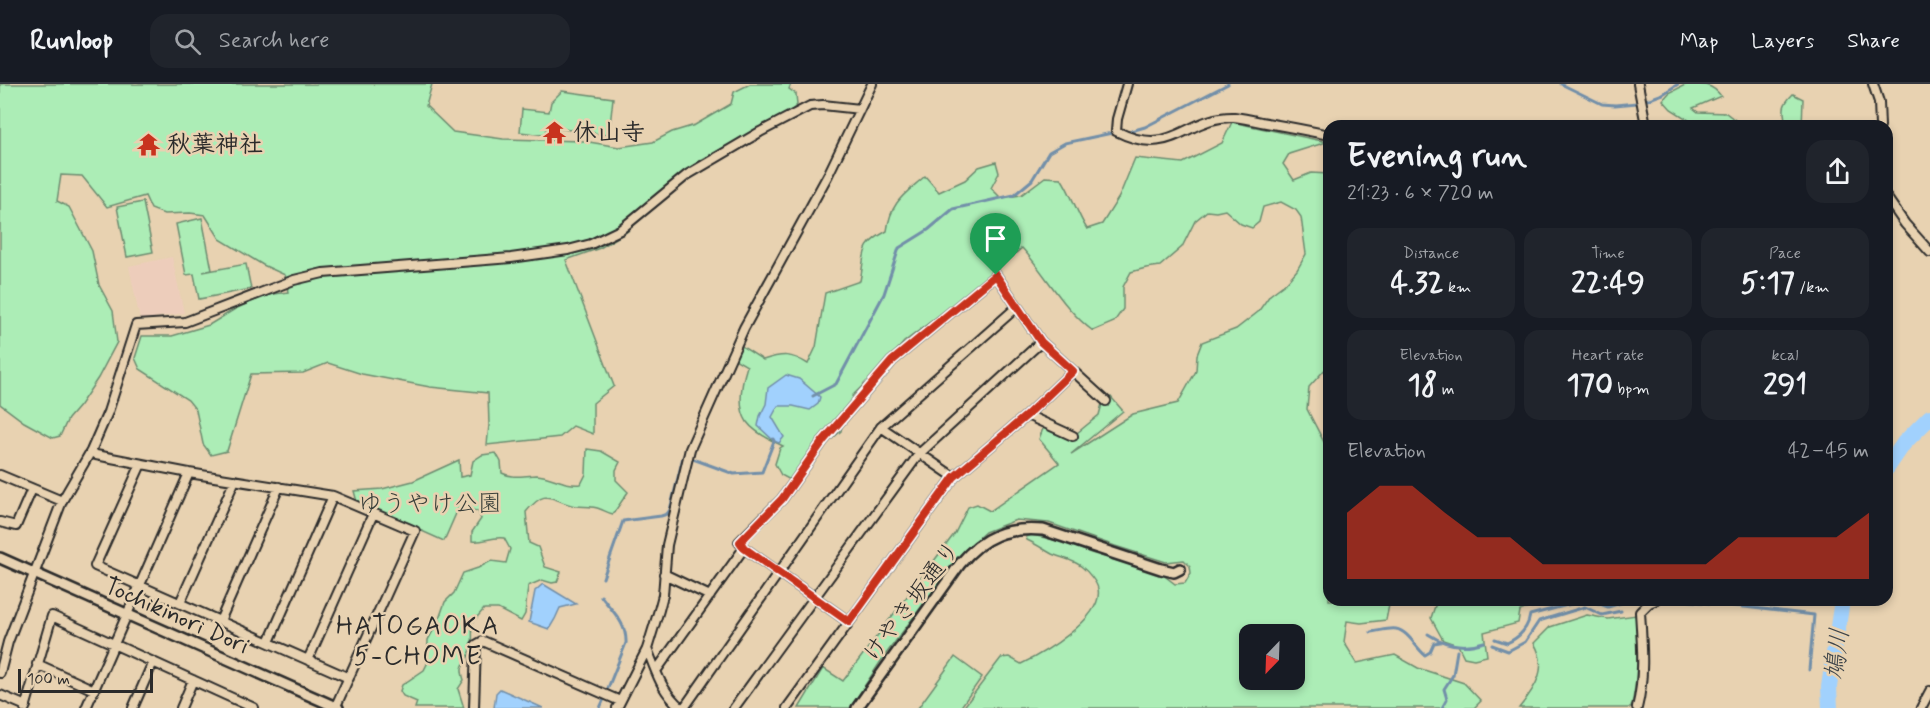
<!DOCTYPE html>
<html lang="en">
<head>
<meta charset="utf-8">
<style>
	:root { --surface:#171b24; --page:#20242c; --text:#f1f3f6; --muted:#9ea1a6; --line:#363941; --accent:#c8321e }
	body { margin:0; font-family:Mynerve,"Klee One",sans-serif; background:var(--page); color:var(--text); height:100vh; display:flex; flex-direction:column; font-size:22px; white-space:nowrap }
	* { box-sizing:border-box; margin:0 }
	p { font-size:20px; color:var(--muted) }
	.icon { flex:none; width:33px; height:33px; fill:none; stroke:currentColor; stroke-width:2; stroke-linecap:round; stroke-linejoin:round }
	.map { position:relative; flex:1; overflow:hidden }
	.details { position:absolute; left:1323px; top:36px; width:570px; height:486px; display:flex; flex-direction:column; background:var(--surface); border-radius:18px; box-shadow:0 3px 9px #0003 }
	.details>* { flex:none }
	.needle { width:39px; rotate:203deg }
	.fabs { position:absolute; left:1239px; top:540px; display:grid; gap:12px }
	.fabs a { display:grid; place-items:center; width:66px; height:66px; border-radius:12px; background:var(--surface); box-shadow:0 3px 9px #0003; font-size:30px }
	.scale { position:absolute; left:18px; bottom:15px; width:135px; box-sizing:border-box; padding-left:6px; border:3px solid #2b2b2b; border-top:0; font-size:16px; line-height:21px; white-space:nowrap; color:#2b2b2b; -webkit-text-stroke:4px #e8d2b1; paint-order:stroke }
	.pin { position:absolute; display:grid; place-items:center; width:51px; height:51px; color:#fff; margin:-62px -26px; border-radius:50% 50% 50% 0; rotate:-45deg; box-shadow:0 0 6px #0007 }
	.pin .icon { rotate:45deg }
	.round { display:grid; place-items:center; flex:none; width:63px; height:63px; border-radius:18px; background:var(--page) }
	.overview { display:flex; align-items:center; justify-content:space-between; height:102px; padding:0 24px }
	h1 { font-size:33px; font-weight:700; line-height:45px }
	.stats { display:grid; grid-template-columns:repeat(3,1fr); gap:9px; height:102px; padding:6px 24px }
	.stats div { display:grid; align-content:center; border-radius:15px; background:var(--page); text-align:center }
	.stats b { font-size:30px; font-weight:700 }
	.stats small { font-size:16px; font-weight:400 }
	.stats p { font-size:16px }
	.chart { height:168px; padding:12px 24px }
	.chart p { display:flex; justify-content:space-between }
	.chart svg { width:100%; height:108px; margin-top:6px; fill:var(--accent); opacity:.7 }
	header { display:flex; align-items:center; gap:36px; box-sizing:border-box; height:84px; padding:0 30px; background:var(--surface); border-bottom:2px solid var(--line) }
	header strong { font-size:28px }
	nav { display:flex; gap:33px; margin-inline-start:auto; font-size:21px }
	.search { width:420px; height:54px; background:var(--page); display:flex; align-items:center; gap:15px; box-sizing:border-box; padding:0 21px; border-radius:18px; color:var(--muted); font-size:22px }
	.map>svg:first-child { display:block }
	.built { fill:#edcdbb }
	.green { fill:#acedb6; stroke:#6c8c70; stroke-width:1.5; fill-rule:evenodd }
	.water { fill:#a1d1fd; stroke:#728fa9; stroke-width:1.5 }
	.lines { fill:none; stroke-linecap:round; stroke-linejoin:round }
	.stream { stroke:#728fa9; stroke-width:3 }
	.river { stroke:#a1d1fd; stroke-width:16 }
	.minor-casing { stroke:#2b2b2b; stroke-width:12 }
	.tertiary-casing { stroke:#2b2b2b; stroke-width:14 }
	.minor { stroke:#e8d2b1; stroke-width:8 }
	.tertiary { stroke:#e8d2b1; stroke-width:9 }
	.route-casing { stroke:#fff; stroke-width:12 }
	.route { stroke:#c8321e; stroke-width:8 }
	.labels { text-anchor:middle; stroke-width:5; stroke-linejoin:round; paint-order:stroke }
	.poi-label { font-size:24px; font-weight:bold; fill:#2b2b2b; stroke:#e8d2b1; text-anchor:start }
	.park-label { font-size:24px; fill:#383e39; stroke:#e8d2b1 }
	.street-label { font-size:24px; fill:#2b2b2b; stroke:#e8d2b1 }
	.neighbourhood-label { font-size:26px; letter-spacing:1.5px; fill:#2b2b2b; stroke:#e8d2b1 }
	.water-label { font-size:26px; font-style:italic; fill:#3d444a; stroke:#e8d2b1 }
</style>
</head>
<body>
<header>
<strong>Runloop</strong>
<div class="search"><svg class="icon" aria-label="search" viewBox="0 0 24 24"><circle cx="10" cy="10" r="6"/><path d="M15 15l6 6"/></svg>Search here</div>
<nav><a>Map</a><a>Layers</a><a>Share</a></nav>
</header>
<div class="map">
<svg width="1930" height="624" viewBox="0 0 1930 624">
	<rect width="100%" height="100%" fill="#e8d2b1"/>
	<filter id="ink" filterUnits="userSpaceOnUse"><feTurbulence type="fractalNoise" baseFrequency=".0167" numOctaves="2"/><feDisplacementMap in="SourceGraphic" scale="12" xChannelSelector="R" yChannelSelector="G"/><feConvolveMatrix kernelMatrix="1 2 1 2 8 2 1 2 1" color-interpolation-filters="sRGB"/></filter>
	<g filter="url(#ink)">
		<path class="built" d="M172,173L184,229L140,236L129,182Z"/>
		<path class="green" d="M0,0H432L426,22L453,48L503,55L583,57L619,63L653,58L672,48L695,41L731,20L734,8L750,0H791L789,5L796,10L797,21L790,28L701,76L672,97L641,123L628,147L600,164L566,176L614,302L593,319V350L573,342L560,353L487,361L489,341L488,309L430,303L362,290L328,279L303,289L251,290L227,367L211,371L203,360L196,326L188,316L140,285L135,274L142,252H172L209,241L235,225L267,211L288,208L285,191L263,181L220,155L205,131L190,129L164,130L151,125L145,112L107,123L82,92L61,91L57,117L69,123L92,167L99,201L113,227L117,258L98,294L80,321L68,335L60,352L53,354L24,338L0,320Z
			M1687,0C1704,0 1712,0 1721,12L1693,24L1698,28L1726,29L1743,42H1698L1671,25L1663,16L1669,9Z
			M562,7L613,14L609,51L547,43L545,51L520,48L522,25L549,28L551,18Z
			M1793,10L1803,15L1802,42H1786C1784,26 1780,23 1793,10Z
			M1232,38L1327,58L1289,70L1283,80L1294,96L1311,89L1329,90V281L1309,303L1307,325L1326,362H1329V516H1390L1386,536L1361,539L1347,537L1344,558L1357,579L1395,571L1418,584L1464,599L1481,617L1474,624H963L1001,574L1009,573L1021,580C1042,570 1104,534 1098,505C1097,498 1087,487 1082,483C1074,476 1061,474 1052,470C1043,465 1036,460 1027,456L1026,453L1032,451L1060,457L1091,469L1162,490L1175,500L1185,499L1191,489L1190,482L1184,476L1166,478L1115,462L1049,439L1016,436L985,448L960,471L883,574L850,624H799L823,584L843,597L955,449L968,423L977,420L990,427L1059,379L1039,355L1044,342L1071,354L1099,331L1102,320L1111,313L1123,327L1071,370L1133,330L1178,319L1196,287L1197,271L1202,258L1236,245L1258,228L1270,211L1286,199L1297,186L1306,170L1301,133L1296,126L1281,118L1263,123L1259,138L1252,144L1241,140L1225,126L1216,128L1207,127L1195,137L1182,163L1160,182L1146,184L1131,188L1123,203V225L1114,238L1093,247C1063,225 1046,190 1022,164L963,213L904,258L887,278L852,312L854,315L845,326L841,347L827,359L816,375L805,379L804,392L796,399L781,391L775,380L780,364L783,362C772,357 754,348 747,338C737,323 742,298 747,282L733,274L740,261L763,276C782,270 791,269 808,280L816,263L825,209L860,197C866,168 859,162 887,147C891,117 904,111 925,92L939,108L965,96L979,83L996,78L999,89L991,104L1001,114L1021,111L1045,93L1061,94C1072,110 1076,128 1087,145L1102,140L1119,113L1135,74L1183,79L1222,59ZM1250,550H1294V596H1250Z
			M143,118L153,168L127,173L117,123Z
			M202,134L212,186L203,188L246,180L251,205L199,215L194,190L186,191L176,140Z
			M587,365L601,367L620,378L616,386V396L628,408L613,430C608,429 605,427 600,425C593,422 584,423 576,422C551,418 548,401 526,428L529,459L538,463L545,483L561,488L557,498L552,499L542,496L528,502L525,530L521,537L498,525H484L472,539C472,547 474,561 470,569C464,582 459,580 464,596L458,605L464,624H415L417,618L403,612L400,607L402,601L424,586L427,580L428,556L438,538L445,518L454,509L463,489L478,484L491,477L506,479L510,465L504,454C491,452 484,459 472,457V448L481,435L478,427L458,425L444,457L357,418L354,407L382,405L413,397L459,376L460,393L470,391L473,377L482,371L496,369L501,378L502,389C513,395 525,391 537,391C552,392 564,402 581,400L586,390Z
			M1437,516H1568C1552,522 1536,520 1520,527L1518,539L1484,548L1487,572L1474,575L1464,573L1458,561L1443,556L1431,534Z
			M1587,531L1608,535L1636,531C1637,563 1639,593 1631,624H1519C1536,603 1549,584 1534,559L1550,543Z
			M955,573L982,593L960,624H918Z"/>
		<path class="water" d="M786,291L799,295L820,313L818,320L810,326L793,322H778L772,333L784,353L779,359L774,357L758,342L760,332L766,320L768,304Z
			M543,500L576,520L560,524L555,535L549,545L529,538L535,507Z
			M500,605L543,624H494L496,609Z"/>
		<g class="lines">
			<path class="stream" d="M1561,0L1602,20L1615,21L1637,19
				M1644,17L1663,10L1678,0
				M1131,47L1145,43L1228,0
				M813,312L836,300L884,210L899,164L928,146L953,125L1014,111L1032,96L1049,68L1065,59L1112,49
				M693,375L734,390L762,388L774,357L773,355
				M603,494L623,437L661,432L667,430L670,426L683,373H685
				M601,512C612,527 627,539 626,559L608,604
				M1590,516L1608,523L1630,516
				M1684,516L1814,531L1809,586
				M1371,548C1379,547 1389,544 1396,545C1408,547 1416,564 1425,571L1430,568L1434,559L1440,558
				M1428,550C1446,562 1464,565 1484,558
				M1495,555L1507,559C1520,553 1528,545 1530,531L1586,516
				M1492,561L1508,567L1525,558L1539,537L1585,523L1602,531L1621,527
				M1825,586L1832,585
				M600,624L604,615
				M1442,624L1447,615L1444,605L1453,591L1457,567"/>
			<path class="river" d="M1887,384L1904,359L1930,333
				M1830,624L1829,603L1842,516"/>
			<defs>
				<path id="minor" d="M1127,0L1117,35L1116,47C1173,76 1185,32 1234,33C1243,34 1252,36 1261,38C1284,42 1306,46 1329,51
					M1638,0L1645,36L1644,42
					M1873,0L1879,18L1880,42
					M1887,114L1905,140L1930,168
					M1073,287L1106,317
					M1027,331L1073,352
					M881,343L954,393
					M91,367L96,371L189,389L333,412L415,447L335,624
					M141,380L95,482L349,594
					M0,391L62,417
					M0,438L16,442L32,405
					M664,490L710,512
					M180,519L235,396
					M220,537L279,403
					M269,558L333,412
					M647,565C658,591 660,605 681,624
					M308,576L373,430
					M37,580L94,606
					M656,587L744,464
					M0,589L8,558L62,417L91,367L108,328L136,241L185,238L294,196L323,189L511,174L568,166L591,160L620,146L687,91L760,48L810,22L823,21L860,25
					M0,611L26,622
					M25,624L52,532L254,624
					M86,624L189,389
					M133,624L153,578
					M181,624L193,596
					M474,624L476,561L483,557L620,617
					M617,624L647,565L659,526L663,511L667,461L690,365L744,244L828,91L872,0
					M684,624L881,343L1017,223
					M734,624L919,370L1041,258
					M787,624L954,393L1027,331L1073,287L1041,258L996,191L892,277L823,357L782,415L739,458L744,464L849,538
					M1637,624C1645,593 1642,559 1640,528L1649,519L1656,516
					M1921,624L1930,607"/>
				<path id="tertiary" d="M0,474L338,624
					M857,624L960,480C983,452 1007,443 1043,446L1161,485L1174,488L1180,485"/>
			</defs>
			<use href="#minor" class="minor-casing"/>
			<use href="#tertiary" class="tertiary-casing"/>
			<use href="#minor" class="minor"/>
			<use href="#tertiary" class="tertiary"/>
		</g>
	</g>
	<g class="lines" filter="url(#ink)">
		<defs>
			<path id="route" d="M996,191L1041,258L1073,287L1027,331L954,393L849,538L744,464L740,458L782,415L823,357L892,277Z"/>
		</defs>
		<use href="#route" class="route-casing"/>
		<use href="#route" class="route"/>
	</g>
	<defs>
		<symbol id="temple-bare" viewBox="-9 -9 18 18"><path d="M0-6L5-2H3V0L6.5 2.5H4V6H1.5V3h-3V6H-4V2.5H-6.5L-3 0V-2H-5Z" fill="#c8321e" stroke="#e8d2b1" stroke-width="2.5" paint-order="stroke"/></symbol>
	</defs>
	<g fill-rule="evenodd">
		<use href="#temple-bare" x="538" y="32" width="33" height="33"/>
		<use href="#temple-bare" x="132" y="44" width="33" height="33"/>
	</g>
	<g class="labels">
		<g class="poi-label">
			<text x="573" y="56">休山寺</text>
			<text x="167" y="68">秋葉神社</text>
		</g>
		<g class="park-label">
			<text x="430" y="427">ゆうやけ公園</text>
		</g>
		<g class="street-label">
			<text transform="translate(911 517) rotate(-53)" y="8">けやき坂通り</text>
			<text transform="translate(177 531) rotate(24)" y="8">Tochikinori Dori</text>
		</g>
		<g class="neighbourhood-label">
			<text x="418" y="550">HATOGAOKA<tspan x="418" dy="30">5-CHOME</tspan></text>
		</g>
		<g class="water-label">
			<text transform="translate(1836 570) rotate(-83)" y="9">鳩川</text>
		</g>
	</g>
</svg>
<div class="fabs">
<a><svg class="needle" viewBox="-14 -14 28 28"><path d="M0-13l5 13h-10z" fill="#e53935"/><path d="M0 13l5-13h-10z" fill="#9ea1a6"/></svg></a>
</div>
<div class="scale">100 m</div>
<div class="pin" style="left:996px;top:191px;background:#1e9e55"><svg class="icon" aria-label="arrive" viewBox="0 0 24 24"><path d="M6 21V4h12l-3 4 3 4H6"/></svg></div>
<section class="details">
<div class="overview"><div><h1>Evening run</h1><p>21:23 · 6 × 720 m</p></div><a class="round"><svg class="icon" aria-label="share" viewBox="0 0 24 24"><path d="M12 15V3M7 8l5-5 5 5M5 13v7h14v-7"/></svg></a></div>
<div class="stats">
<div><p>Distance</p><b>4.32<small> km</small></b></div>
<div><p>Time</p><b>22:49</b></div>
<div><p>Pace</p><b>5:17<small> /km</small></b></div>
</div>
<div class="stats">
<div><p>Elevation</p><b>18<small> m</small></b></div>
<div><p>Heart rate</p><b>170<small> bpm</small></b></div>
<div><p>kcal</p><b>291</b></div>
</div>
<div class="chart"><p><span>Elevation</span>42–45 m</p>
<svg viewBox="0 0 160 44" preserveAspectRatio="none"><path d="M0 44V17L10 6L20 6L30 17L40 27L50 27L60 38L70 38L80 38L90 38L100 38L110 38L120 27L130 27L140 27L150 27L160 17V44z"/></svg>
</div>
</section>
</div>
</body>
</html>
